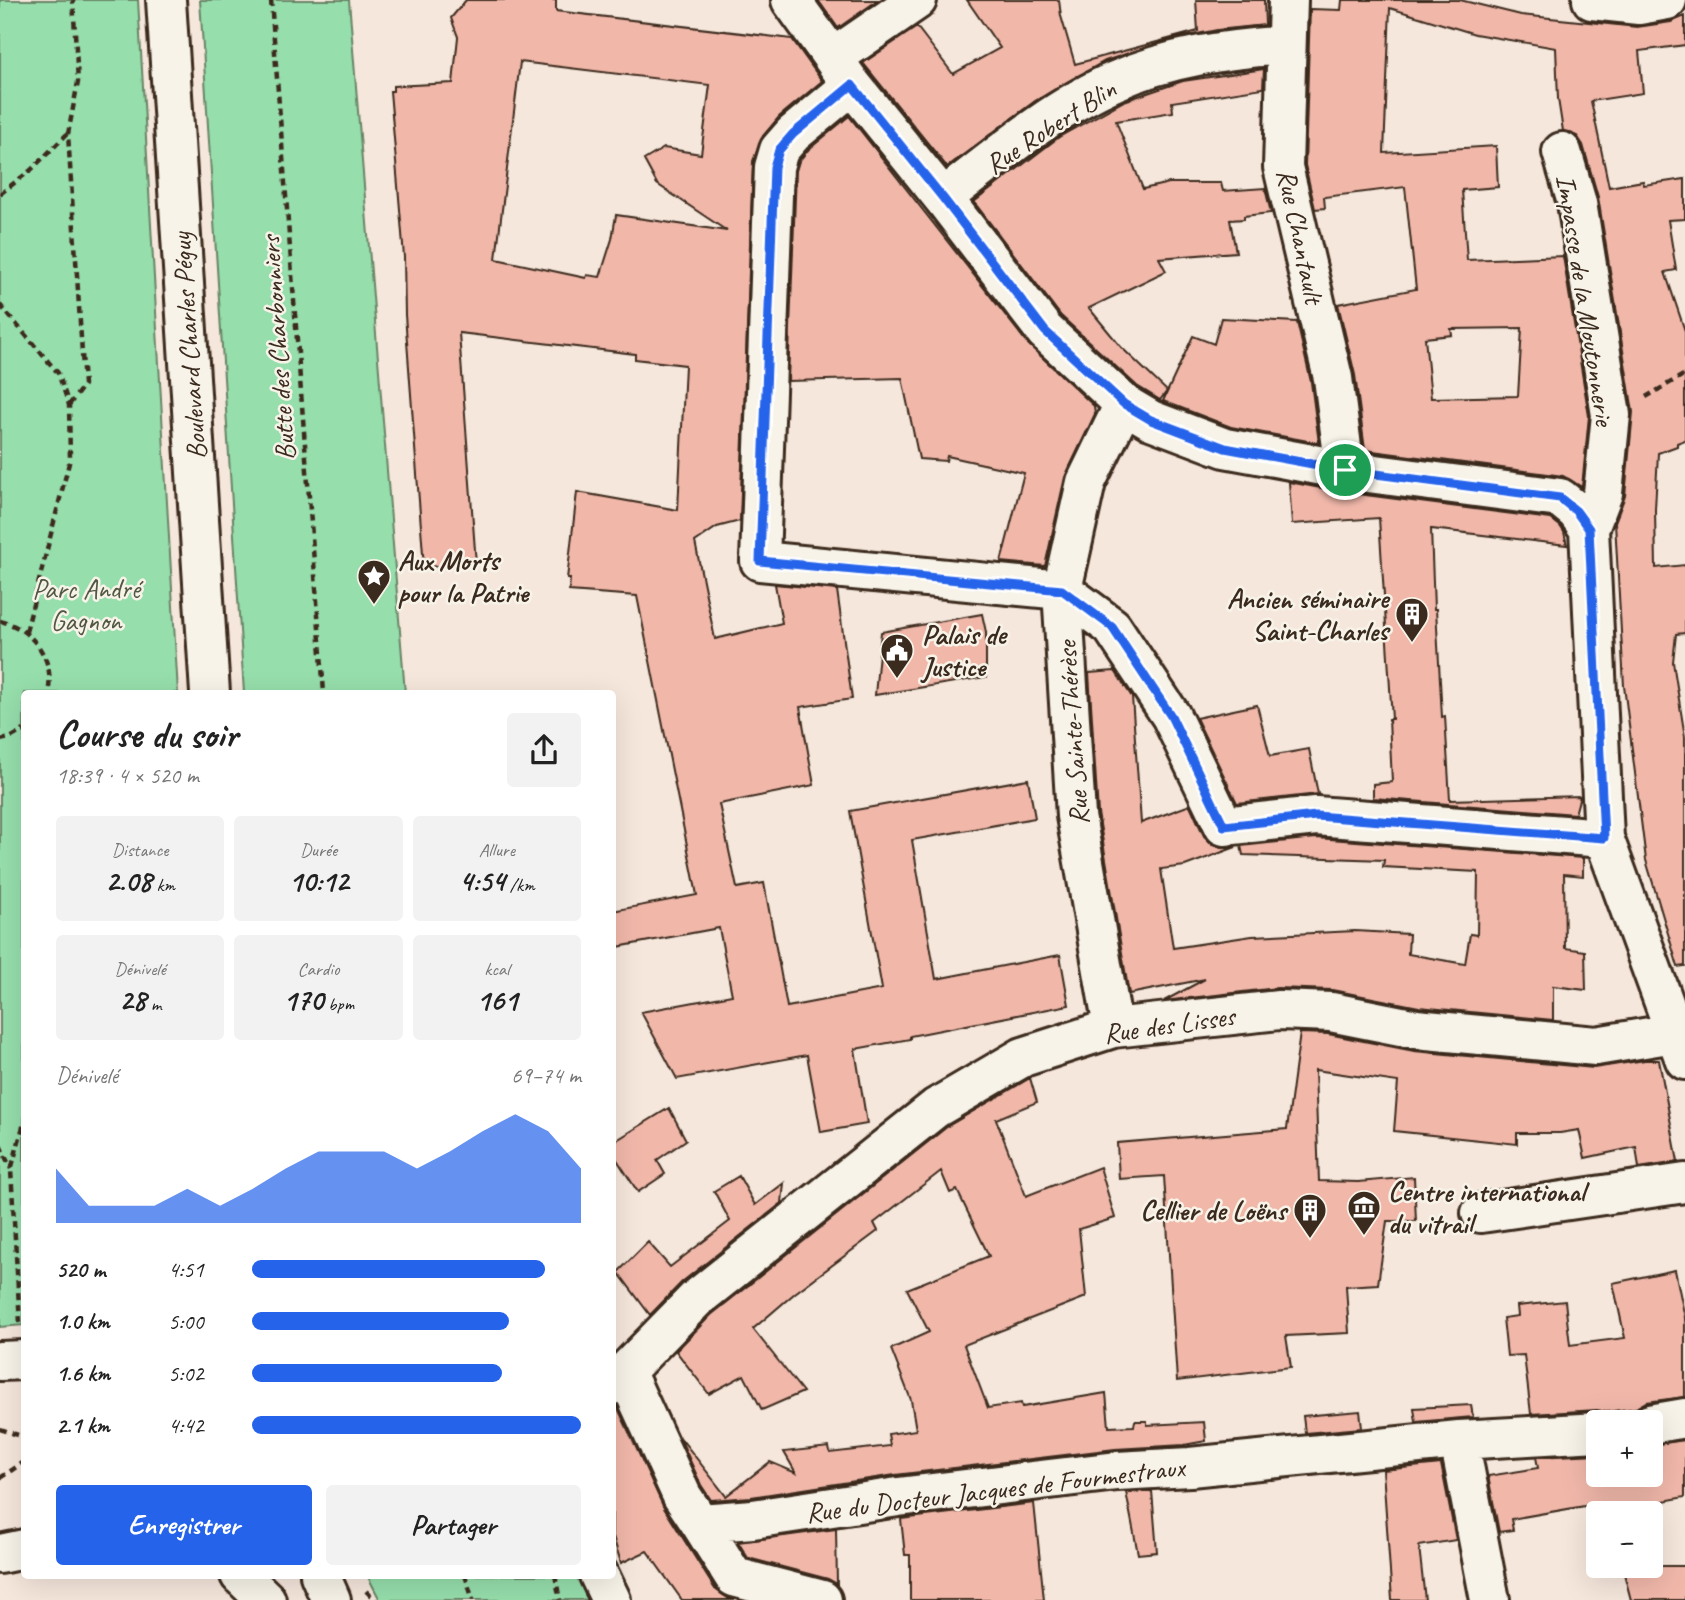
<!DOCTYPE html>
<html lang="fr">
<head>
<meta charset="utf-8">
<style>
	:root { --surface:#fff; --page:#f2f2f2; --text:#222; --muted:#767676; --accent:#2563eb }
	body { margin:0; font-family:Caveat,sans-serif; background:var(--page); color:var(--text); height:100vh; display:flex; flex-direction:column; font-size:26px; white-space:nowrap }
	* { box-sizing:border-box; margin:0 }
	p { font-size:23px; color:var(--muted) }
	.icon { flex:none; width:38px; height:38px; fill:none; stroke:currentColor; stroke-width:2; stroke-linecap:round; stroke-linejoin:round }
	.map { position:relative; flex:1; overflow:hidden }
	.sheet { position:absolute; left:21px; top:690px; width:595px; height:889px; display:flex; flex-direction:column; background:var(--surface); border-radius:7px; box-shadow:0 7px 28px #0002 }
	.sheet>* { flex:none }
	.buttons { position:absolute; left:1586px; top:1410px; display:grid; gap:14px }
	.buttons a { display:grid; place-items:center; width:77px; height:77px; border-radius:7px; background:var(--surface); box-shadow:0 7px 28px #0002; font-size:35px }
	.pin { position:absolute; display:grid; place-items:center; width:60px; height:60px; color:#fff; margin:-30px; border:4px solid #fff; border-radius:50%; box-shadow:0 2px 7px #0007 }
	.round { display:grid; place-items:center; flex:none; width:74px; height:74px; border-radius:7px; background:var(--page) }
	.headline { display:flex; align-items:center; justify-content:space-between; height:119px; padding:0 35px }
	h1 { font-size:38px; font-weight:700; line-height:52px }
	.stats { display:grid; grid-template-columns:repeat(3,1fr); gap:10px; height:119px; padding:7px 35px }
	.stats div { display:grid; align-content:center; border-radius:7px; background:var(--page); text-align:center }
	.stats b { font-size:30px; font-weight:700 }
	.stats small { font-size:19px; font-weight:400 }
	.stats p { font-size:19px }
	.chart { height:196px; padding:14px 35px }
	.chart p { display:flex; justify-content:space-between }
	.chart svg { width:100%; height:126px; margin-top:7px; fill:var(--accent); opacity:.7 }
	.button { display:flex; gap:14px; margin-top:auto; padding:14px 35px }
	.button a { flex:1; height:80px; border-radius:7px; background:var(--accent); color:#fff; font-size:28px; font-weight:700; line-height:80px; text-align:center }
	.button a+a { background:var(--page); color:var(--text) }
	ul { padding:0 35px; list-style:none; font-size:23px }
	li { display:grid; grid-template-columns:112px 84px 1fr; align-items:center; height:52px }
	li i { height:18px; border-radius:9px; background:var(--accent) }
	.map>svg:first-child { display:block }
	.green { fill:#96deac; stroke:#688465; stroke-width:2 }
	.building { fill:#f1b8aa; stroke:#3b2a1e; stroke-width:2; fill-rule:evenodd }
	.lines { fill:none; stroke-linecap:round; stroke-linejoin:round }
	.minor-casing { stroke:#3b2a1e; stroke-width:44 }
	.major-casing { stroke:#3b2a1e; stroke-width:44 }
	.path { stroke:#3b2a1e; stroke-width:4.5; stroke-dasharray:7 5; stroke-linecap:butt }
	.minor { stroke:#f7f3e8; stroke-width:38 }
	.major { stroke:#f7f3e8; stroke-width:38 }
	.route-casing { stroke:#fff; stroke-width:14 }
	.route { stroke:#2563eb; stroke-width:9 }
	.labels { text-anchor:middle; stroke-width:5; stroke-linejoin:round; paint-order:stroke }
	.street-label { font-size:28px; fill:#3b2a1e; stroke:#f7f3e8 }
	.poi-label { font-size:28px; font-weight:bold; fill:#3b2a1e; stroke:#f7f3e8; text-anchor:start }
	.park-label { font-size:28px; fill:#525742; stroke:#f7f3e8 }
</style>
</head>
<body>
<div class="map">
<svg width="1685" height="1600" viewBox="0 0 1685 1600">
	<rect width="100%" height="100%" fill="#f6e7dc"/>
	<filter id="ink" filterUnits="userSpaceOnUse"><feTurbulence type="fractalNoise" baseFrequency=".0143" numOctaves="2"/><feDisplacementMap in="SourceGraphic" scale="14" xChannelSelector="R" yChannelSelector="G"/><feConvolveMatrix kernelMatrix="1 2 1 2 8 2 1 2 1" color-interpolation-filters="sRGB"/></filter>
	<g filter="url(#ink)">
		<path class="green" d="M0,0H138L178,693H24V1325L0,1327Z
			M200,0H349L405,693H244Z
			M367,1575H581L591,1600H380Z"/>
		<path class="building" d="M466,0H556V11L792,39L822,81L779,117L763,136L753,161L740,521L717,527L695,542L715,639L782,623L775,584L837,590L852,699L800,707L814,785L719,804L737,888L764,883L787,1007L882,989L850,811L1028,779L1035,818L912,840L936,979L1060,955L1069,1005L910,1036V1039L855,1049L867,1124L821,1132L807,1055L677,1079L641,1012L732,995L719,928L612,948V911L697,895L637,596L569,591L570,579H567L577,492L678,510L685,365L635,359V354L459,333L476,564L424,567L405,315L404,257L390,91H393V86L453,83L458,37L451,18ZM520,62L710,85L701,154L664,148L644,160L657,184L727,231L616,215L612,239L600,277L587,275L586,278L496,259Z
			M818,0H878L838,28Z
			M967,0H1059L1061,16L1075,64L1198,31L1196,0H1264L1265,25L1217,30L1173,39L1105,61L1035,101L947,167L863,63L917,27L953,74L1000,48Z
			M1342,0H1460L1521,15L1637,27L1671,22L1685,16V45L1639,51L1643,93L1591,101L1609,187L1643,181L1644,185L1685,179V219L1668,220L1676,270L1665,272L1685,331V440L1677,443V446L1658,453L1655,509L1656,568L1685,565V633L1676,634L1673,662L1685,737V966L1678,967L1646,860L1624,686L1615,522L1625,496L1633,412L1598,197L1583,145L1577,136L1563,131L1558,99L1556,48L1475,34L1390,8L1384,153L1496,146L1498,187L1462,190L1467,260L1563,256L1589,416L1582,487L1563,476L1365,450L1355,375L1338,304L1416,289L1405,187L1324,197L1325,208L1315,209L1305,165L1310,9L1341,10ZM1522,328L1518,396L1431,398L1425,338L1452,335L1451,329Z
			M1264,69L1263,88L1172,102L1173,112L1116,121L1143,189L1169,183H1221L1223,191L1265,188L1271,213L1244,216V219L1230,220L1236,252L1159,258L1166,271L1089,308L1121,347L1167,391L1160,400L1137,386L1061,316L974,202L1059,137L1124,101L1183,81Z
			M849,116L1028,344L1094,406L1095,414L1065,477L1045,566L1001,562L1024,473L947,456L946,461L919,459L902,378L788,381L796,171L799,161L808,150Z
			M1221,318L1297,322L1311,382L1319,443L1231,427L1163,401L1193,336L1214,344Z
			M1289,482L1342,492L1551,519L1560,526L1564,532L1567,545L1431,529L1434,609H1436L1442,717L1445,716L1450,800L1580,796L1575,814L1373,798V784L1392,782L1389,719H1392L1379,518L1292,524Z
			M982,614L986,632V677L875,695L881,632Z
			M1115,671L1132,697L1141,823L1190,805L1204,836L1213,845L1226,848L1236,847L1185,866L1161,869L1173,948L1252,936L1355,931L1409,934L1408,954L1465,964L1470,934L1477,935L1478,872L1383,867L1384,860L1243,855L1241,846L1316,838L1583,858V876L1564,874L1565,948L1585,951L1586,990L1553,986V1020L1419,1007L1332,990L1277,988L1164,1001L1205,979L1129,994L1098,813L1089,673Z
			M1257,705L1270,756L1309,749L1318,794L1237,803L1196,718Z
			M1300,1033L1328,1034L1414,1051L1594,1068L1645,1060H1659L1678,1162L1639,1168L1636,1147L1585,1158L1579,1130L1560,1133H1517V1144L1394,1131L1398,1082L1315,1070L1319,1181L1358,1182L1414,1177L1416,1221H1387L1378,1284L1346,1286L1349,1333L1286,1336L1291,1367L1177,1381L1164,1176L1119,1179L1117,1143L1287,1129Z
			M1030,1078L1037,1102L996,1119L1026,1196L1100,1167L1115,1218L1079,1229L1086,1297L964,1345L988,1408L1021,1403L1022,1407L1106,1393L1109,1427L1134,1426L1135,1421H1147V1425L1204,1422L1206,1441L1184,1445L1115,1449L895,1475L751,1497L711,1500L701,1485L679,1436L726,1496L770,1462L796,1473L784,1452L829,1447L830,1453L890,1446L888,1434L916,1430L911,1400L891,1349L929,1332L907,1289L989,1256L957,1190L950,1193L941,1171L874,1223L878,1231L795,1293L753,1329L803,1392L762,1410L744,1375L709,1394L676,1351L711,1315L948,1126Z
			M669,1108L686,1140L657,1160L665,1174L638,1192L612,1152V1143Z
			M739,1176L755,1205L784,1183L782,1203L682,1282L650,1315L618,1272L648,1242L670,1267L730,1221L714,1191Z
			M1675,1270L1685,1318V1397L1646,1402L1636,1408L1606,1412L1597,1410L1531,1414L1524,1355L1507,1356L1503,1318L1518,1316L1517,1306L1565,1301L1570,1345L1625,1338L1613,1283Z
			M1471,1405L1473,1417L1416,1422L1414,1408Z
			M612,1406H617L664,1508L715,1589L728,1598L735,1600H682L647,1551L621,1563L612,1533Z
			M1360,1411L1362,1428L1305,1433L1303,1416Z
			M1685,1440V1497L1642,1505L1644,1514H1603L1602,1503L1511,1519L1513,1530L1499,1532L1488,1476L1538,1468L1536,1457L1598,1454V1475H1650V1445Z
			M1441,1464L1456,1540L1419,1546L1425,1600H1392L1383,1470Z
			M1152,1491L1157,1552L1138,1554L1126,1492Z
			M1034,1503L1044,1600H910V1555H905L901,1519Z
			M836,1529L837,1584L828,1579L748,1558L738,1542Z
			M1622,1566H1685V1600H1631Z"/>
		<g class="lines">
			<defs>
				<path id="minor" d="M791,0L852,85L943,198L1045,331L1124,404L1151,420L1225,448L1345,470L1560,498L1576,511L1589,529
					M1288,0L1283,167L1333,378L1345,470
					M1592,0L1639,5L1667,0
					M834,57L917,0
					M852,85L793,134L779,150L774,167L760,561L1062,590L1112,627L1171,716L1224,826L1316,816L1604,838
					M1562,152L1577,203L1611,415L1603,493L1589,529L1604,838L1685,1060
					M943,198C996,157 1053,108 1115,81C1169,57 1228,49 1286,45
					M1113,1028L1076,816L1062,590L1086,482L1124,404
					M1481,1213L1685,1183
					M0,1361L24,1360
					M625,1371L682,1496L700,1523L753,1519L898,1497L1117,1471L1190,1467L1459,1440L1598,1432
					M612,1385L696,1299L936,1108L1023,1057L1113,1028L1279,1010L1331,1012L1416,1029L1596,1046L1674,1033
					M1650,1424L1685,1418
					M1459,1440L1490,1600
					M700,1523L734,1577L822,1600
					M0,1554L24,1549
					M240,1575L266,1600
					M599,1575L611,1600"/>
				<path id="major" d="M166,0L210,693
					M320,1575L331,1600"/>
			</defs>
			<use href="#minor" class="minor-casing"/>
			<use href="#major" class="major-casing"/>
			<path class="path" d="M271,0L324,693
				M0,194L31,170L67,134
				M0,305L58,373L69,405L70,459L26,632
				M1646,397L1685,374
				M69,405L84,385L68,134L78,82L73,0
				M0,621C32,628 56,660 48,693
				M0,740L10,738L24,730
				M0,1145L11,1169
				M20,1323L11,1170L24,1123
				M0,1429L24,1437
				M0,1478L24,1462
				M465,1575L473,1600
				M555,1575L560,1600
				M366,1591L375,1600"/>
			<use href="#minor" class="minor"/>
			<use href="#major" class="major"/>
		</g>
	</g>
	<g class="lines" filter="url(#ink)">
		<defs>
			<path id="route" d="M852,85L943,198L1045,331L1124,404L1151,420L1225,448L1345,470L1560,498L1576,511L1589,529L1604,838L1316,816L1224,826L1171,716L1112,627L1062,590L760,561L774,167L779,150L793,134Z"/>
		</defs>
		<use href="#route" class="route-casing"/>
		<use href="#route" class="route"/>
	</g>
	<defs>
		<symbol id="sight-pin" viewBox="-11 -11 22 30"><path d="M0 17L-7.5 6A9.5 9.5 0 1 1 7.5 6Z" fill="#3b2a1e" stroke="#f7f3e8"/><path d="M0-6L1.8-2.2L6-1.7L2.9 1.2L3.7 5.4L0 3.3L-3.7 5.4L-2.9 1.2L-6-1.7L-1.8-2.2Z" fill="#fff"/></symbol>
		<symbol id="building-pin" viewBox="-11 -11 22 30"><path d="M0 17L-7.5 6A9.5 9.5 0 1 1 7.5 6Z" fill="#3b2a1e" stroke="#f7f3e8"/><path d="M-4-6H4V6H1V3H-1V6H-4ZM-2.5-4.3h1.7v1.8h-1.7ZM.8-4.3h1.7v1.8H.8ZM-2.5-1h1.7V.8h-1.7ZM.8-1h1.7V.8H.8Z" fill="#fff"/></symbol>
		<symbol id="civic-pin" viewBox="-11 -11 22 30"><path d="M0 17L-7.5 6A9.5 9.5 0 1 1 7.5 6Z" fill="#3b2a1e" stroke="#f7f3e8"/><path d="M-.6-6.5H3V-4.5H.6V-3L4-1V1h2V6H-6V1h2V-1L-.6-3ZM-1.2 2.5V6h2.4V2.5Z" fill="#fff"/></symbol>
		<symbol id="museum-pin" viewBox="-11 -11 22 30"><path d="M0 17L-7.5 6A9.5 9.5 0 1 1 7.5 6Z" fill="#3b2a1e" stroke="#f7f3e8"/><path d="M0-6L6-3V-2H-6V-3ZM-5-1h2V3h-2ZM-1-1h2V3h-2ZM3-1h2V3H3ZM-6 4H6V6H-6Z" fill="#fff"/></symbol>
	</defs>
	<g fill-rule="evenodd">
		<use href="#sight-pin" x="355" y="557" width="38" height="52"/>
		<use href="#building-pin" x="1393" y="595" width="38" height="52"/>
		<use href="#civic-pin" x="878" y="631" width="38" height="52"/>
		<use href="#museum-pin" x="1345" y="1188" width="38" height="52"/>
		<use href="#building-pin" x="1291" y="1191" width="38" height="52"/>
	</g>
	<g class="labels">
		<g class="street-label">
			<text transform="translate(1050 126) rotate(-33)" y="10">Rue Robert Blin</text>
			<text transform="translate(1301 236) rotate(78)" y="10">Rue Chantault</text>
			<text transform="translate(1586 300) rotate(81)" y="10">Impasse de la Moutonnerie</text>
			<text transform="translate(188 346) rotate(-94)" y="10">Boulevard Charles Péguy</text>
			<text transform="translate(277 348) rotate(-94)" y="10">Butte des Charbonniers</text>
			<text transform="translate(1072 733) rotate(-94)" y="10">Rue Sainte-Thérèse</text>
			<text transform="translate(1169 1024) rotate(-8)" y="10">Rue des Lisses</text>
			<text transform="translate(995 1489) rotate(-7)" y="10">Rue du Docteur Jacques de Fourmestraux</text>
		</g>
		<g class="poi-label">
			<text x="398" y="570">Aux Morts<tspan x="398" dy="32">pour la Patrie</tspan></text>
			<text x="1388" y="608" text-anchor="end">Ancien séminaire<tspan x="1388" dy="32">Saint-Charles</tspan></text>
			<text x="922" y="644">Palais de<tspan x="922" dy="32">Justice</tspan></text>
			<text x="1388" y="1201">Centre international<tspan x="1388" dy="32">du vitrail</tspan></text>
			<text x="1286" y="1220" text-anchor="end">Cellier de Loëns</text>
		</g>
		<g class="park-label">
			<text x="86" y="598">Parc André<tspan x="86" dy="32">Gagnon</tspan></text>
		</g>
	</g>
</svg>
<div class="buttons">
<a>+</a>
<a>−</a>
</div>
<div class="pin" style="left:1345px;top:470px;background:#1e9e55"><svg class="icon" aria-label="arrive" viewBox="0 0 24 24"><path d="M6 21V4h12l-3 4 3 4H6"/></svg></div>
<section class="sheet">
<div class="headline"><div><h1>Course du soir</h1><p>18:39 · 4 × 520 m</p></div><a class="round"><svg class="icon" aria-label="share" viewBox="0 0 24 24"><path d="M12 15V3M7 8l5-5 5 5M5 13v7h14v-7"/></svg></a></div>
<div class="stats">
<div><p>Distance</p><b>2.08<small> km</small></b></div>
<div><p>Durée</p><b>10:12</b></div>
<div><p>Allure</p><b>4:54<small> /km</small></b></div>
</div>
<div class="stats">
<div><p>Dénivelé</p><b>28<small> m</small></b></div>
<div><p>Cardio</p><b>170<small> bpm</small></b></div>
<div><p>kcal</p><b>161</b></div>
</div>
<div class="chart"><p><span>Dénivelé</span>69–74 m</p>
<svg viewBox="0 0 160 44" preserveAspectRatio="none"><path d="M0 44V25L10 38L20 38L30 38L40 32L50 38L60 32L70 25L80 19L90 19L100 19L110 25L120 19L130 12L140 6L150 12L160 25V44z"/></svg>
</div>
<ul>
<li><b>520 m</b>4:51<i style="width:89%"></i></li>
<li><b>1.0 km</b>5:00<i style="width:78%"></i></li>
<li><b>1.6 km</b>5:02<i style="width:76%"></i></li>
<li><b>2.1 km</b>4:42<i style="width:100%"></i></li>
</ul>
<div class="button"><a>Enregistrer</a><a>Partager</a></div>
</section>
</div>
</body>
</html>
